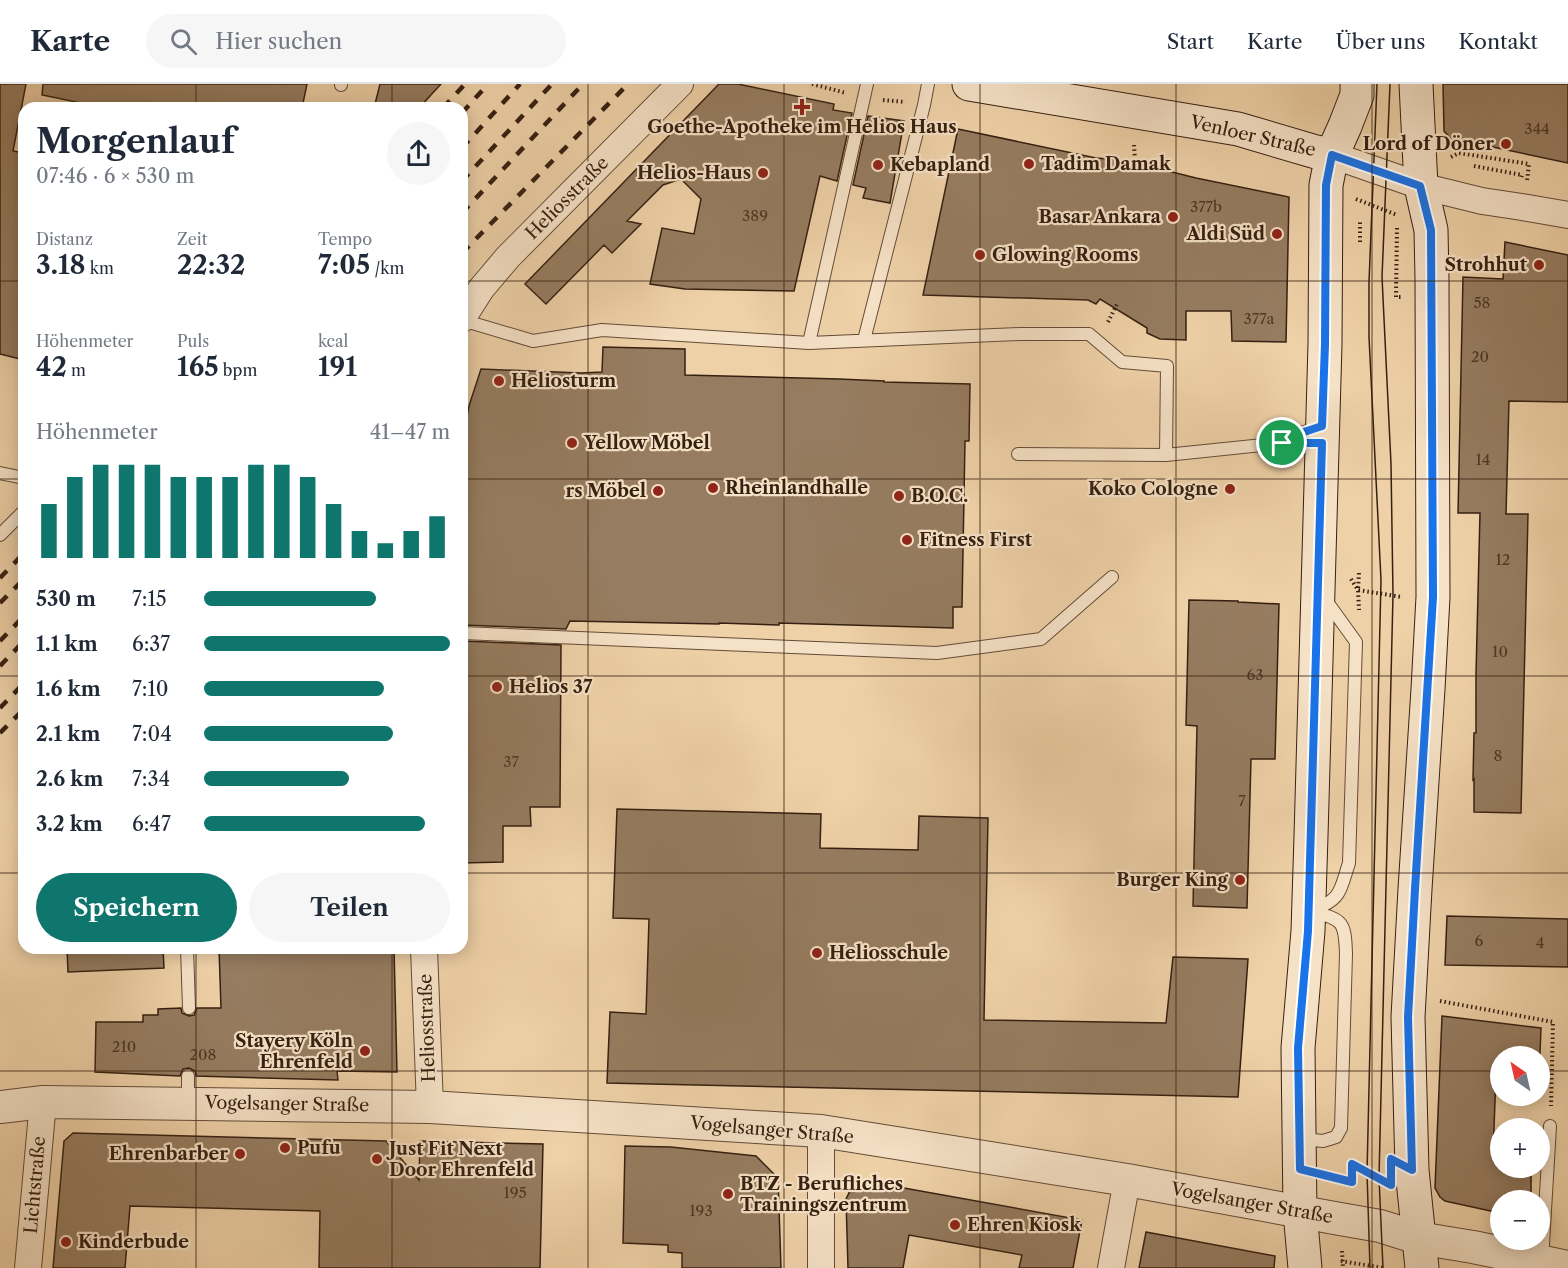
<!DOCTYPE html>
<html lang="de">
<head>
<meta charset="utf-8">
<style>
	:root { --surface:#fff; --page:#f6f6f7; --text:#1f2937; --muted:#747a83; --line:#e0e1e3; --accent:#0f766e }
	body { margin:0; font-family:"Libre Caslon Text",serif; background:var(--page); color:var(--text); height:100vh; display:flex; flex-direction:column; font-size:22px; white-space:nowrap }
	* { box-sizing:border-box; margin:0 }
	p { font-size:20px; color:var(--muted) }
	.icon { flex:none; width:33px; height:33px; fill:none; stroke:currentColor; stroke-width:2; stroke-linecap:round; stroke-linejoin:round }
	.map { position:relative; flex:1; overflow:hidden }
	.sheet { position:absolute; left:18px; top:18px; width:450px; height:852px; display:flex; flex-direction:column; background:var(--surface); border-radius:18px; box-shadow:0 3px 15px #0003 }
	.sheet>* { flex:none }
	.needle { width:39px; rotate:326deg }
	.tools { position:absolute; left:1490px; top:962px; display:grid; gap:12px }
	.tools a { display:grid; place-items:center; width:60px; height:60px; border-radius:50%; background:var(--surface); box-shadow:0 3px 15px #0003; font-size:30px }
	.pin { position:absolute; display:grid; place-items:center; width:51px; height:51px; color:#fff; margin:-26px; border:3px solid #fff; border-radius:50%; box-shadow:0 2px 6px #0007 }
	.round { display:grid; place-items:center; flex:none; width:63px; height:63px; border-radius:32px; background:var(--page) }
	.headline { display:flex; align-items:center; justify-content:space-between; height:102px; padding:0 18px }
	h1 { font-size:33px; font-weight:700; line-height:45px }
	.figures { display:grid; grid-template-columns:repeat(3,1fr); gap:9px; height:102px; padding:6px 18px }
	.figures div { display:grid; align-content:center }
	.figures b { font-size:26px; font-weight:700 }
	.figures small { font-size:16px; font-weight:400 }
	.figures p { font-size:16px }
	.chart { height:168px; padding:12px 18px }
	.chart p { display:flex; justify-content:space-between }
	.chart svg { width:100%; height:108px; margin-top:6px; stroke:var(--accent); stroke-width:6 }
	.button { display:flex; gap:12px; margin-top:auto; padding:12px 18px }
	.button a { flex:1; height:69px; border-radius:36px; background:var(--accent); color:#fff; font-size:24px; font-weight:700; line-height:69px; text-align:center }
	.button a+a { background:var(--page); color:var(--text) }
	ul { padding:0 18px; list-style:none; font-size:20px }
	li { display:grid; grid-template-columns:96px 72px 1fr; align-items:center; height:45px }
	li i { height:15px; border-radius:8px; background:var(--accent) }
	header { display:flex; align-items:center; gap:36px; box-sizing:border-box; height:84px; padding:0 30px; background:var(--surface); border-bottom:2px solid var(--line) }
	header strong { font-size:28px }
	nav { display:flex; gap:33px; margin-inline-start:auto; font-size:21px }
	.search { width:420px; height:54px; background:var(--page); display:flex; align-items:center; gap:15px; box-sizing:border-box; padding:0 21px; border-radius:33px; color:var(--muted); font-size:22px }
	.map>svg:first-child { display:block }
	.building { fill:#967c60; stroke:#362011; stroke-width:1.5 }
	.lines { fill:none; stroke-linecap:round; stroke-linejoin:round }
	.service-casing { stroke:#644c37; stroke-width:14 }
	.minor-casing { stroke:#644c37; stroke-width:28 }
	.tertiary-casing { stroke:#644c37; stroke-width:34 }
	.secondary-casing { stroke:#362011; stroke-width:35 }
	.path { stroke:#362011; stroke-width:4; stroke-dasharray:1.5 3; stroke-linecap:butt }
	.service { stroke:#f5e1c6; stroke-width:12 }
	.minor { stroke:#f5e1c6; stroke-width:26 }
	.tertiary { stroke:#f5e1c6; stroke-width:32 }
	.secondary { stroke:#f5e1c6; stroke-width:33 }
	.tram { stroke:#362011; stroke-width:1.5 }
	.rail { stroke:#362011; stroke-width:4.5; stroke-dasharray:10 10; stroke-linecap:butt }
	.route-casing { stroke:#fff; stroke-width:12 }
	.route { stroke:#1a73e8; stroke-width:8 }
	.grid { fill:none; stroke:#362011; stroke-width:1.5; stroke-opacity:0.55 }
	.poi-dot { fill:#8f2418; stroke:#f5e1c6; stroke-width:2 }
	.labels { text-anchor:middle; stroke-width:4.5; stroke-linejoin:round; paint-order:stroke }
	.number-label { font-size:15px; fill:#4e3725 }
	.poi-label { font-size:18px; font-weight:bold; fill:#362011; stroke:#f5e1c6; text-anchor:start }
	.street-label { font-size:18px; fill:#362011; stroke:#f5e1c6 }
</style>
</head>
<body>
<header>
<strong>Karte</strong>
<div class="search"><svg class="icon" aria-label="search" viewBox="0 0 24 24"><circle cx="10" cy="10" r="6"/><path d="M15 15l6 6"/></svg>Hier suchen</div>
<nav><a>Start</a><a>Karte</a><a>Über uns</a><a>Kontakt</a></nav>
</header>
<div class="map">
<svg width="1568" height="1184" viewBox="0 0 1568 1184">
	<rect width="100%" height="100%" fill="#efd1a8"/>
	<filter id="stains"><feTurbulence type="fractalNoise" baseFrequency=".00333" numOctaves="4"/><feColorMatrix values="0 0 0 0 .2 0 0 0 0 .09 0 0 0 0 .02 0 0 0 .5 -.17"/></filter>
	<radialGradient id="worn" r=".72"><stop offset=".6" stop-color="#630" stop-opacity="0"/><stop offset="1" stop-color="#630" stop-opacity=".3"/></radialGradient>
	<path class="building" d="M0,0H26L13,67L24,69V276L0,270Z
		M43,0H307L302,24H105L42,11Z
		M380,0H441L419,24H374Z
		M719,0H738L834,20L833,26L852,29L837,97L820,92L794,207L685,205L650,200L662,144L694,150L701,115L681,95L663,101L627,137L641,140L612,169L604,161L546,220L525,200Z
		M1443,0H1568V79L1450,54L1444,47Z
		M868,32L904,37L890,119L863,114L866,104L853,101Z
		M958,45L1096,74L1156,79V84L1196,94L1289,113L1286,258L1232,257L1231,227H1186V256L1160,255L1147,249V244L1100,215L1096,220L1088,216L923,211Z
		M1505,158L1568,171V318L1509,317L1506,430H1528L1521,729L1474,728V695L1473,696L1474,649H1476V590L1480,429H1458L1463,193L1503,195Z
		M603,263L685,265V291L839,295L884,297V298L970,300L969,357H965L962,523H953V544L779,539V541L719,539V540L570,537L566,545L462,541V357L469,322L481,285L581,289L602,288Z
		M1189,516L1238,517V518L1279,520L1275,675H1251L1247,824L1193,822L1197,642L1186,641Z
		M462,557L561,561L560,723H530L531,742H503V778L462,779Z
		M617,725L821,730L820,764L918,766L919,732L988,734L984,936L1166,939L1173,873L1248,875L1238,1013L607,999L610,928L646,930L649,835L613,834Z
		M1447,832L1568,835V883L1445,881Z
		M67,864H163L164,884L68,888Z
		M219,864H394L397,988L337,987L338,996L196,992L195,987L189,984L183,985L180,992L95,988L96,938H143V931H158V925L181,924L182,929L189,932L194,931L197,924H221Z
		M1442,932L1541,944L1539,994V972H1500V991L1496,990L1493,1072L1500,1073V1083H1531V1116H1500V1129L1445,1117L1440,1113L1435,1104Z
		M73,1049L386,1057L419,1096L420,1057L543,1060L540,1184H319L320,1127L130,1122L125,1184H53L64,1057Z
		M625,1062L671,1063L756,1072L778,1094L781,1184H682V1169L668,1168V1161L623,1159Z
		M865,1097L1082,1136L1073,1184H1019L1022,1171L909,1151L903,1184H848L846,1115L851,1105L856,1100Z
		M1146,1148L1275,1172L1274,1184H1139Z"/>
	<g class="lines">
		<defs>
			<path id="service" d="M341,1V0
				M462,236L533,257L602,246L809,259L1020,250H1089L1122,278L1167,282L1166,371
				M864,256L924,21L928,0
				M809,259L867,0
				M1285,358L1301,349L1321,343
				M1018,370L1166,371L1282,359H1322
				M0,389L24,394
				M0,451L24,427
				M462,549L937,569L1041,555L1112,493
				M1312,826C1342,816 1340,806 1349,779L1356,558L1325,515
				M187,864L189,924
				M188,1019V992
				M1302,1055L1323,1057L1336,1053L1341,1044L1346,870C1345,835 1342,836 1310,827
				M1542,1177L1550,1042"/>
			<path id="minor" d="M1332,71L1421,102L1482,117L1522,123L1568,131
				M462,235L481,205L508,173L680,0
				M424,864L430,1023
				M28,1184L43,1018
				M821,1184V1047
				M1111,1184L1127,1096"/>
			<path id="tertiary" d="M0,1023L43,1018L430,1023L821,1047L1127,1096L1340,1135L1380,1142L1418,1154L1473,1163L1568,1183"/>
			<path id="secondary" d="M969,0L1238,45L1316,68L1332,71
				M1416,0L1421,102L1431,146L1432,195L1433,513L1428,605L1415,805L1408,933L1412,1086L1422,1184
				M1305,1184L1300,1128L1298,964L1308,847L1311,752L1325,260L1326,101L1332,71L1345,42L1357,11V0"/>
		</defs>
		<use href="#service" class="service-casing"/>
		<use href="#minor" class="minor-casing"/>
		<use href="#tertiary" class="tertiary-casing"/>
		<use href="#secondary" class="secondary-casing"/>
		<path class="path" d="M812,0L846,9
			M883,16L905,18
			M1134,61L1135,77
			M1451,73L1459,69L1529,80L1527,97
			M1474,82L1522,91L1521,95
			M1356,115L1397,131
			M1397,144L1396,213H1403
			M1360,158V138
			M1108,238L1117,220
			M1359,489L1358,506L1359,526
			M1351,495L1358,506L1402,513
			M1440,917L1553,938L1551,1022
			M1330,1093L1352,1098V1080L1381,1095
			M1342,1167L1343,1184
			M1341,1177L1384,1184"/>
		<use href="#service" class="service"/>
		<use href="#minor" class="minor"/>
		<use href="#tertiary" class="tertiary"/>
		<use href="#secondary" class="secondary"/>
		<path class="tram" d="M1370,1184L1367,1089L1381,496L1369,253V198L1377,0
			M1383,1184L1379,1094L1393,511L1391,380L1382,193L1390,0"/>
		<path class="rail" d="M443,24L465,0
			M462,29L488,0
			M462,64L520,0
			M462,97L552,0
			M462,129L583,0
			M462,169L628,0
			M0,494L24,469
			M0,519L24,495
			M0,557L24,532
			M0,582L24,557
			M0,624L24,599
			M0,649L24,625"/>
	</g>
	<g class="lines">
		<defs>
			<path id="route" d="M1332,71L1420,102L1431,146L1433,513L1415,805L1408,933L1412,1086L1391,1075V1101L1352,1080V1098L1300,1085L1298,964L1308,847L1322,359H1282L1301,349L1322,342L1325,260L1326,101Z"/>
		</defs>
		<use href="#route" class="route-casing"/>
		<use href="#route" class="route"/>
	</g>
	<path class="grid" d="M196,0V24M392,0V24M588,0V1184M784,0V1184M980,0V1184M1176,0V1184M1372,0V1184M0,197H24M462,197H1568M0,395H24M462,395H1568M0,592H24M462,592H1568M0,789H24M462,789H1568M196,864V1184M392,864V1184M0,987H1500M1539,987H1568"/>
	<g class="poi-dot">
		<path d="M799 14h6v6h6v6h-6v6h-6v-6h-6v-6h6z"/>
		<circle cx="1506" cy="60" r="6"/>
		<circle cx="1029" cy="80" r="6"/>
		<circle cx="878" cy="81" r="6"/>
		<circle cx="763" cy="89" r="6"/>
		<circle cx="1173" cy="133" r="6"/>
		<circle cx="1277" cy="150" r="6"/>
		<circle cx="980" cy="171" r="6"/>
		<circle cx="1539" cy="181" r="6"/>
		<circle cx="499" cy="297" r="6"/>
		<circle cx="572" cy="359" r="6"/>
		<circle cx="713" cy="404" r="6"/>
		<circle cx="1230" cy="405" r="6"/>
		<circle cx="658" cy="407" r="6"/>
		<circle cx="899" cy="412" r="6"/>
		<circle cx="907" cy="456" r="6"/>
		<circle cx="497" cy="603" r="6"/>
		<circle cx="1240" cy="796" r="6"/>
		<circle cx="817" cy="869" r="6"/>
		<circle cx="365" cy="967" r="6"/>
		<circle cx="285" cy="1064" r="6"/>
		<circle cx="240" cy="1070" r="6"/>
		<circle cx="377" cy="1075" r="6"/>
		<circle cx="728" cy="1110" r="6"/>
		<circle cx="955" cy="1141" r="6"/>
		<circle cx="66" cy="1158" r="6"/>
	</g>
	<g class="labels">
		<g class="number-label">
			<text x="1537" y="50">344</text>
			<text x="1206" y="128">377b</text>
			<text x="755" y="137">389</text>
			<text x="1482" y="224">58</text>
			<text x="1259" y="240">377a</text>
			<text x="1480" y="278">20</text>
			<text x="1483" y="381">14</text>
			<text x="1503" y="481">12</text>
			<text x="1500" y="573">10</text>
			<text x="1255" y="596">63</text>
			<text x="1498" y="677">8</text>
			<text x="511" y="683">37</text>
			<text x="1242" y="722">7</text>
			<text x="1479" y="862">6</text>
			<text x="1540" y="864">4</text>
			<text x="124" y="968">210</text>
			<text x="203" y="976">208</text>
			<text x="515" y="1114">195</text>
			<text x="701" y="1132">193</text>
		</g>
		<g class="poi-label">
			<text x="802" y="49" text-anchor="middle">Goethe-Apotheke im Helios Haus</text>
			<text x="1494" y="66" text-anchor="end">Lord of Döner</text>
			<text x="1041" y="86">Tadim Damak</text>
			<text x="890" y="87">Kebapland</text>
			<text x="751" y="95" text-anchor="end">Helios-Haus</text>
			<text x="1161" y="139" text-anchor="end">Basar Ankara</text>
			<text x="1265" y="156" text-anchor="end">Aldi Süd</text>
			<text x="992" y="177">Glowing Rooms</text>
			<text x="1527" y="187" text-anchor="end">Strohhut</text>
			<text x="511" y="303">Heliosturm</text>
			<text x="584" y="365">Yellow Möbel</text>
			<text x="725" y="410">Rheinlandhalle</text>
			<text x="1218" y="411" text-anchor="end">Koko Cologne</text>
			<text x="646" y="413" text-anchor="end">rs Möbel</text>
			<text x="911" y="418">B.O.C.</text>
			<text x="919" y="462">Fitness First</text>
			<text x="509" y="609">Helios 37</text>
			<text x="1228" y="802" text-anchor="end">Burger King</text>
			<text x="829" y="875">Heliosschule</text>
			<text x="353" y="963" text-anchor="end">Stayery Köln<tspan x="353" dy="21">Ehrenfeld</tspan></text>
			<text x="297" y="1070">Pufu</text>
			<text x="389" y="1071">Just Fit Next<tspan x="389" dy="21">Door Ehrenfeld</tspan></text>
			<text x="228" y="1076" text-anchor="end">Ehrenbarber</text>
			<text x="740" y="1106">BTZ - Berufliches<tspan x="740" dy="21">Trainingszentrum</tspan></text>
			<text x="967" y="1147">Ehren Kiosk</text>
			<text x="78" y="1164">Kinderbude</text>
		</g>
		<g class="street-label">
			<text transform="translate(1253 52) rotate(13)" y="6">Venloer Straße</text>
			<text transform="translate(567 114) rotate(-45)" y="6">Heliosstraße</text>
			<text transform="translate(427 944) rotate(-92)" y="6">Heliosstraße</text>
			<text transform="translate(287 1020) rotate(1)" y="6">Vogelsanger Straße</text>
			<text transform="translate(772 1046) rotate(5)" y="6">Vogelsanger Straße</text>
			<text transform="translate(35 1101) rotate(-85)" y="6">Lichtstraße</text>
			<text transform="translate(1252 1119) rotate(10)" y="6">Vogelsanger Straße</text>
		</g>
	</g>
	<rect width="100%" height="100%" filter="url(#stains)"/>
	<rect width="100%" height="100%" fill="url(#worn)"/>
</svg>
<div class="tools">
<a><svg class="needle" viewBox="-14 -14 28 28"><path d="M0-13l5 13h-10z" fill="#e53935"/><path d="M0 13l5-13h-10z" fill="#747a83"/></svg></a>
<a>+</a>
<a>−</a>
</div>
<div class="pin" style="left:1282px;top:359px;background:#1e9e55"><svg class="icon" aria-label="arrive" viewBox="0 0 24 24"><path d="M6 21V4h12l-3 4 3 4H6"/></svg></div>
<section class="sheet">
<div class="headline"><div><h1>Morgenlauf</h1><p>07:46 · 6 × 530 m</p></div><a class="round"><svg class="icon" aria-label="share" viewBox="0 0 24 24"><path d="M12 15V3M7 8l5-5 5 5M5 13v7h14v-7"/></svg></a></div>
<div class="figures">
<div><p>Distanz</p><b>3.18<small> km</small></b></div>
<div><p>Zeit</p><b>22:32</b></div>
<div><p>Tempo</p><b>7:05<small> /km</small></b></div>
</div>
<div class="figures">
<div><p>Höhenmeter</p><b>42<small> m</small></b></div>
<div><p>Puls</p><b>165<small> bpm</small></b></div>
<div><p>kcal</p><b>191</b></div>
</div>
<div class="chart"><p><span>Höhenmeter</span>41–47 m</p>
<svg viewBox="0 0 160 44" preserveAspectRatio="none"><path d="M5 44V22M15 44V11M25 44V6M35 44V6M45 44V6M55 44V11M65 44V11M75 44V11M85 44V6M95 44V6M105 44V11M115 44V22M125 44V33M135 44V38M145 44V33M155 44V27"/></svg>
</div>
<ul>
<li><b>530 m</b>7:15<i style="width:70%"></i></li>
<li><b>1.1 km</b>6:37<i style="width:100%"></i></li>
<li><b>1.6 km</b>7:10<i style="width:73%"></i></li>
<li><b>2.1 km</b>7:04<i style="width:77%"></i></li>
<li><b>2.6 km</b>7:34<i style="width:59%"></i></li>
<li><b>3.2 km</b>6:47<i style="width:90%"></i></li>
</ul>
<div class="button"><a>Speichern</a><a>Teilen</a></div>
</section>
</div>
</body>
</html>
